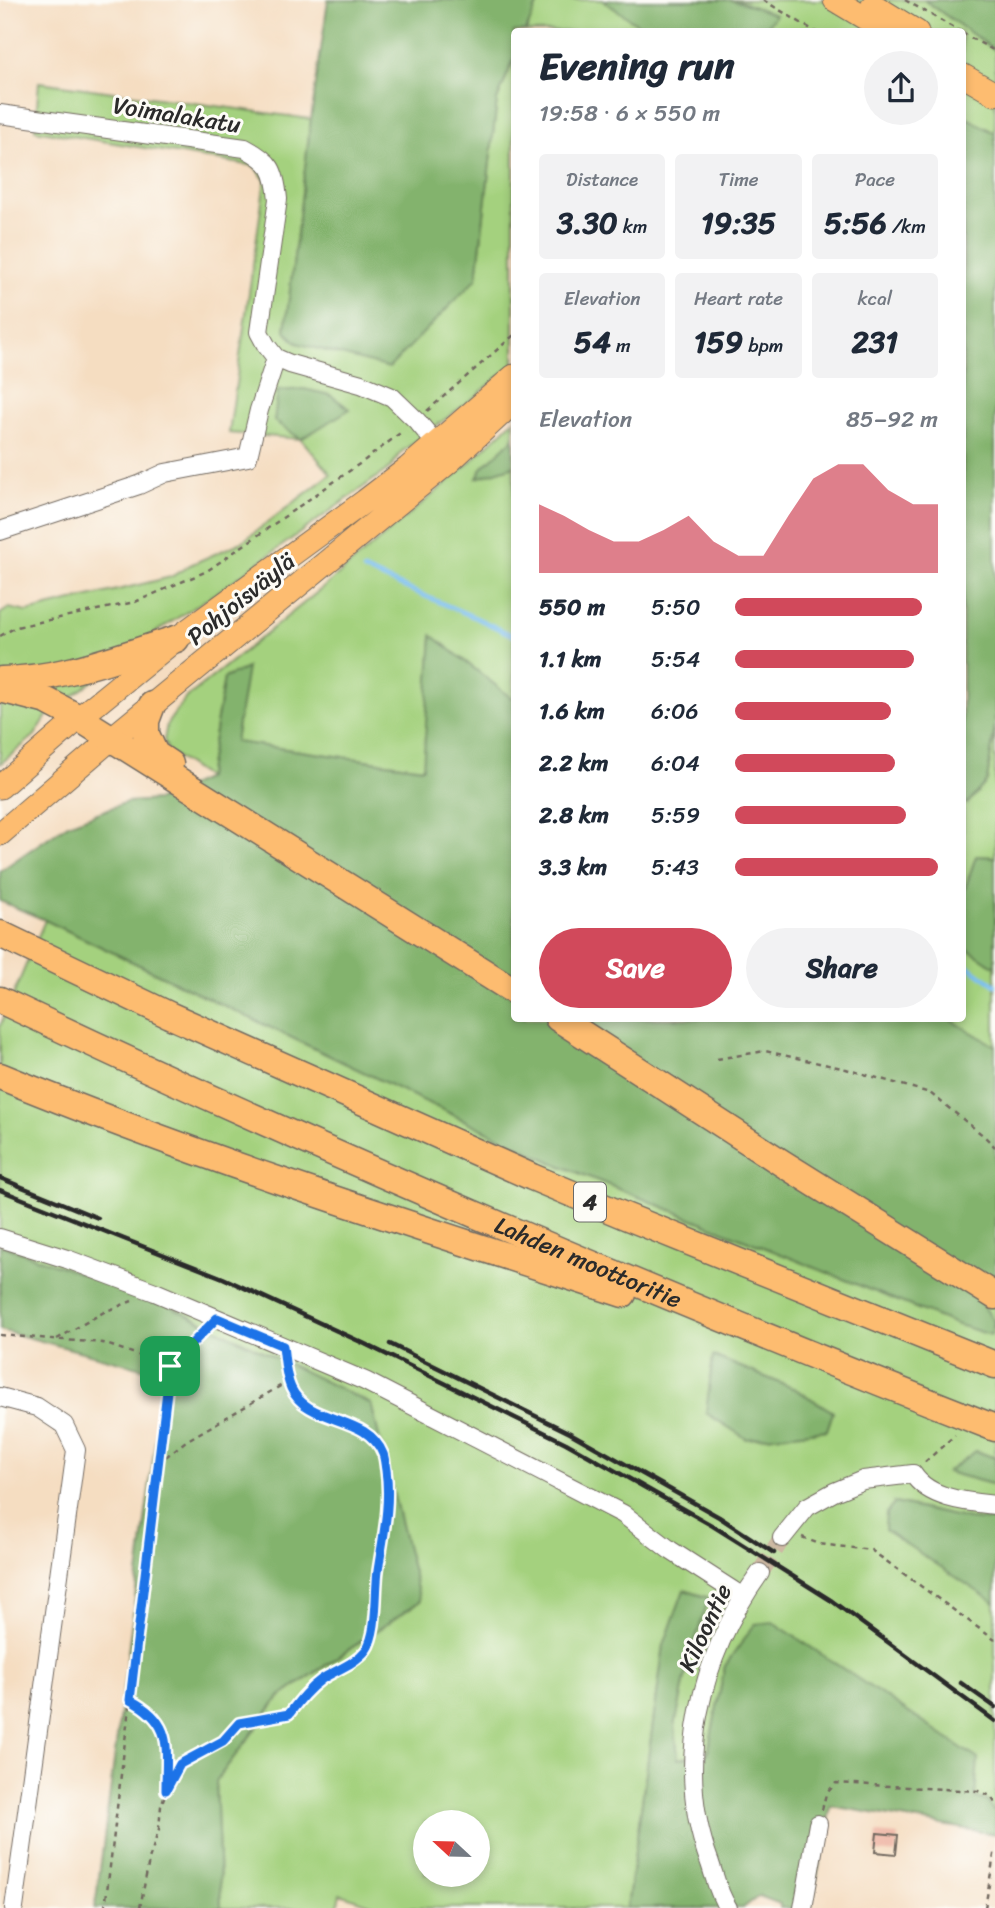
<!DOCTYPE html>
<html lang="en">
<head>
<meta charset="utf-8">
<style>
	:root { --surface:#fff; --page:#f2f2f3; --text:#1f2937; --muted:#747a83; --accent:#d1495b }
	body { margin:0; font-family:Sriracha,sans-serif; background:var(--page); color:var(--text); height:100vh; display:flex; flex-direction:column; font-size:26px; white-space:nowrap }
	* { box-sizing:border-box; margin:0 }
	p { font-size:23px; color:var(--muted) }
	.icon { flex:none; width:38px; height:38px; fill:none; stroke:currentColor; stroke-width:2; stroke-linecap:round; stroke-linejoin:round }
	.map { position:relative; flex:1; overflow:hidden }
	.sheet { position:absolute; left:511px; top:28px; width:455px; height:994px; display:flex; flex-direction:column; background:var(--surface); border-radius:7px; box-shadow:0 4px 10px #0003 }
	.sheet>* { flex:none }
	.needle { width:46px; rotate:292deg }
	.tools { position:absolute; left:413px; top:1810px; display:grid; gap:14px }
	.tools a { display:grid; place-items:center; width:77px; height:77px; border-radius:50%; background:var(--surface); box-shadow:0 4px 10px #0003; font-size:35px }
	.pin { position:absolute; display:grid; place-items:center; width:60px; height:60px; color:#fff; margin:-30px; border-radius:14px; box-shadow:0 4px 10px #0006 }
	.round { display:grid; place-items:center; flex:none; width:74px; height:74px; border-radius:37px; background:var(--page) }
	.summary { display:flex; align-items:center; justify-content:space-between; height:119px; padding:0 28px }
	h1 { font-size:38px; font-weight:800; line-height:52px }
	.figures { display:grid; grid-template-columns:repeat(3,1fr); gap:10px; height:119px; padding:7px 28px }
	.figures div { display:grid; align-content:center; border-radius:7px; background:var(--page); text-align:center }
	.figures b { font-size:30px; font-weight:800 }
	.figures small { font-size:19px; font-weight:400 }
	.figures p { font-size:19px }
	.chart { height:196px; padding:14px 28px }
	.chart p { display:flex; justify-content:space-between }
	.chart svg { width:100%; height:126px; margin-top:7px; fill:var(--accent); opacity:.7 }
	.action { display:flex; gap:14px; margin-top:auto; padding:14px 28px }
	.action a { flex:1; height:80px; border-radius:42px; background:var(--accent); color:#fff; font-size:28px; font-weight:800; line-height:80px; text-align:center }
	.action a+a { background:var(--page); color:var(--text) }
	ul { padding:0 28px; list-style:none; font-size:23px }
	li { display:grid; grid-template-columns:112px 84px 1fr; align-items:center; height:52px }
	li i { height:18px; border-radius:9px; background:var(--accent) }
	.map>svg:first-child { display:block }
	.green { fill:#a4d17e; stroke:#687e54; stroke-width:2; fill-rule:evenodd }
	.forest { fill:#83b36d; stroke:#576f4c; stroke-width:2 }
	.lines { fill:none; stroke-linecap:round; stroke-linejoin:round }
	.stream { stroke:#7bbff1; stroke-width:4.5 }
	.building { fill:#eeb2a1 }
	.minor-tunnel { stroke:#cdb9a3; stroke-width:18; stroke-dasharray:18 9; stroke-linecap:butt }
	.minor-casing { stroke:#726960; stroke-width:20 }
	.major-casing { stroke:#726960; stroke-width:25 }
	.highway-casing { stroke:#726960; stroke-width:29 }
	.path { stroke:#726960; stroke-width:2.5; stroke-dasharray:5 5; stroke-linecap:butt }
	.minor { stroke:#fff; stroke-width:18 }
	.major { stroke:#fdbc70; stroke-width:23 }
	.highway { stroke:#fdbc70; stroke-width:26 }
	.rail { stroke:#2b2b2b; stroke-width:4.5 }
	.route-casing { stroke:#fff; stroke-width:14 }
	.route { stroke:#1a73e8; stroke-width:9 }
	.labels { text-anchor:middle; stroke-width:6; stroke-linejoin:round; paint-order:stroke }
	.shield { fill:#fdfcf7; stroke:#6a6a68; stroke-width:2 }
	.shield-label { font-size:23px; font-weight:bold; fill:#2b2b2b }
	.street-label { font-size:24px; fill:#2b2b2b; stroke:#fdfcf7 }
</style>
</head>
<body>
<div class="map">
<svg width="995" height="1908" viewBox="0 0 995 1908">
	<rect width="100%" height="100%" fill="#fdfcf7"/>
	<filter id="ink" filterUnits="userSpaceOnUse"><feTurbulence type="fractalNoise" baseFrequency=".0143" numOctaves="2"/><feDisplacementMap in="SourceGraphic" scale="14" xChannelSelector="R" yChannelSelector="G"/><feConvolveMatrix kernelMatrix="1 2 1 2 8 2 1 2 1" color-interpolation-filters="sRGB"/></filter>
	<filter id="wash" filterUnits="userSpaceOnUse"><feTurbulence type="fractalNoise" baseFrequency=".00686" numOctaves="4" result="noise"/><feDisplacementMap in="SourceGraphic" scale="28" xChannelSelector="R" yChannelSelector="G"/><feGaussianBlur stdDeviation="1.57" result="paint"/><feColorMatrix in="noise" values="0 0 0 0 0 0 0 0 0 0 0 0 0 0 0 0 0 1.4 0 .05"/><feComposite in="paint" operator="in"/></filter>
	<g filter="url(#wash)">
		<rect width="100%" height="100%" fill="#f5ddc1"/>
		<path class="green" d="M539,0H602L648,31L526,32Z
			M730,0H924L995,50V133L963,116L962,32L762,31L775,16L744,3Z
			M514,58V364L476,396L400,453L391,467L222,589L159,630L47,716L35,735L0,764V614L9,608L27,612L171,577L190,565L242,542L331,474L301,439L229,433L265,180L254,166L35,130L39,82L311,119L285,331L477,278L497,100Z
			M514,420V438L482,468L478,477L514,466V700L432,636L424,768L235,742L246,669L224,678L207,778L168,751L164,740L167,724L185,699L325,586L464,468Z
			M995,725V857L976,856L963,895V800L967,804L987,781Z
			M45,920L554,1163L958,1325L980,1300L995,1277V1458L976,1451L948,1472L995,1485V1521L968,1519L895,1503L982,1594L995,1603V1811L975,1798L725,1666L708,1753L678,1759L675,1726L689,1659L709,1598L684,1590L664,1645L627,1908H382L340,1894L337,1908H221L216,1781L279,1698L420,1601L371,1404L0,1251V1026ZM713,1356L795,1389L833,1412L827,1430L747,1439L707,1413ZM425,1822H478V1874H425Z
			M963,946L995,967V1046L949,1019L962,1018Z"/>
		<path class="forest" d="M328,0H539L526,31L514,32V58L497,100L477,278L389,368L297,343L285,331L311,119Z
			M602,0H730L744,3L776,15L762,31H648Z
			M924,0H995V50Z
			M963,116L995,133V725L987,781L967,804L962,800Z
			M304,389L330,395L350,409L301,439L274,421L278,391Z
			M514,438V466L477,478L482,468Z
			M432,635L514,700V1018L949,1019L995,1046V1277L980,1300L994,1322L991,1335L958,1325L554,1163L45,920L0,901V871L68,824L127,802L158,800L207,778L224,678L247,668L235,742L423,768Z
			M976,856L995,857V967L963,946V895Z
			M0,1245L166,1304L371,1404L420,1601L279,1697L216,1781L221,1908H95L164,1374L0,1330Z
			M713,1356L795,1389L833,1412L827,1430L747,1439L706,1413Z
			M976,1451L995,1458V1485L947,1472Z
			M895,1503L968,1519L995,1521V1603L885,1530L886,1513Z
			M684,1590L709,1598L689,1659L675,1726L678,1759L708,1753L725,1666L755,1624L773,1622L978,1759L975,1797L987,1801L993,1811H995V1834L831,1806L811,1908H780V1904L759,1896L743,1908H627L664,1645Z"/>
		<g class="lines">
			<path class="stream" d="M364,570L474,617L514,636
				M962,962L995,985"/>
		</g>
		<g id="blocks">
			<path class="building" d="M877,1833L898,1835L896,1854L875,1852Z"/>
		</g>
	</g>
	<g filter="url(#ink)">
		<use href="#blocks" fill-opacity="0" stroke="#726960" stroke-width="2"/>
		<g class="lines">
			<path class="minor-tunnel" d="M760,1573L782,1538"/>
			<defs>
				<path id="minor" d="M0,114L245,148C271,162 275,169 278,199L259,332L266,345L276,358L290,364L361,384L392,397L417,421L443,452
					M0,531L139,485L165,473L248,457L259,410L276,358
					M0,1238L67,1259L155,1292L365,1381L623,1514L670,1550L743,1597
					M0,1397L37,1407L64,1425L76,1450L14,1908
					M782,1538L807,1507L834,1492L863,1480L913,1474C929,1499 968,1502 995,1505
					M728,1908C719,1895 715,1878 710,1863C673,1765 700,1656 760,1573
					M803,1908L818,1824"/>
				<path id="major" d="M835,0L888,32
					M873,5L917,32
					M962,75L995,94
					M0,787L79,718L176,639L365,501L408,468L514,376
					M0,834L112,738L450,461L514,402"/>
				<g id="highway">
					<path d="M1,680C61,680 119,656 176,639"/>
					<path d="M0,689L47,701L79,718L514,991"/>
					<path d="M152,705L146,721V734L155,754L170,764"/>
					<path d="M0,934L169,1015L532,1177L625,1216L995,1365"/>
					<path id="s1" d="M0,1000C326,1155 659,1296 995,1428"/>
					<path d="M558,1018L782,1163L995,1296"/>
					<path d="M0,1076C204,1160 414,1226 623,1294"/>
				</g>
			</defs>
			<use href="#minor" class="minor-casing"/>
			<use href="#major" class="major-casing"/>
			<use href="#highway" class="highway-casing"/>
			<path class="path" d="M763,0L816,32
				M905,0L961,32
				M962,33L995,51
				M427,411L514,335
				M0,636L16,627L135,602L207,571L365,460L403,431
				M717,1059L765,1051L846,1069L930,1093L984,1136L995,1147
				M0,1335L103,1343L170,1366
				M57,1339L104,1312L132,1301
				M925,1462L955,1435
				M158,1463L186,1441L289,1381
				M802,1537L819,1544L871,1550L995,1640
				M130,1700L146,1709L160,1726L164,1737L168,1749L166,1786
				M822,1810L826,1794L836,1783L978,1791L991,1796L995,1803
				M105,1908L170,1366L204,1331
				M140,1908L149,1860L159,1829L161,1806L168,1785L180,1764L223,1741L239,1723L289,1714L306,1691L323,1679L345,1667L366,1649L375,1629L376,1590L385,1536L387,1480L384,1454L371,1435L360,1429L345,1422L336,1421L306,1406L291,1390L285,1363
				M985,1908L995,1849"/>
			<use href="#minor" class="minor"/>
			<use href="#major" class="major"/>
			<use href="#highway" class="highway"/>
			<path class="rail" d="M0,1178L98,1218
				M0,1190L223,1278L363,1343L566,1443L713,1526L832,1601L995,1721
				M390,1344L570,1433L719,1517L774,1553
				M961,1683L995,1707"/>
		</g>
	</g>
	<g class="lines" filter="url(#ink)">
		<defs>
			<path id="route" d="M217,1318L283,1346C285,1359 285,1375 291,1388C308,1426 367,1413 383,1454C385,1459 385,1465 386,1470C391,1504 383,1537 378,1571C375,1592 378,1633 366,1650C355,1664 336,1670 322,1679C308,1689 299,1701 289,1714L239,1723L223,1741L180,1764L166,1790C166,1747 174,1723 130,1700L170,1366Z"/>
		</defs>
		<use href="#route" class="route-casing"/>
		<use href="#route" class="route"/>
	</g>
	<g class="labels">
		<rect class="shield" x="574" y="1182.5" width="32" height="39" rx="5"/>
		<g class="shield-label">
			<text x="590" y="1210">4</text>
		</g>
		<g class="street-label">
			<text transform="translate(177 115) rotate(9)" y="8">Voimalakatu</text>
			<text transform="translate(241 599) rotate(-39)" y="8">Pohjoisväylä</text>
			<text dy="8" stroke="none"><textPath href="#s1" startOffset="644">Lahden moottoritie</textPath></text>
			<text transform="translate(705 1628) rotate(-65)" y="8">Kiloontie</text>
		</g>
	</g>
</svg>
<div class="tools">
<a><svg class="needle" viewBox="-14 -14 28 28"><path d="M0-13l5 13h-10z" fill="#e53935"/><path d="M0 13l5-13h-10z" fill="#747a83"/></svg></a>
</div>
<div class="pin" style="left:170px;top:1366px;background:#1e9e55"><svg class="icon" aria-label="arrive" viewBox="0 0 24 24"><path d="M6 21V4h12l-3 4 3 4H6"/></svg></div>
<section class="sheet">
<div class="summary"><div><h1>Evening run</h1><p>19:58 · 6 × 550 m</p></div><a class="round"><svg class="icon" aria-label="share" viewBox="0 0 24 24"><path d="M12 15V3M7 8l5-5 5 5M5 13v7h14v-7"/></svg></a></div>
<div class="figures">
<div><p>Distance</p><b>3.30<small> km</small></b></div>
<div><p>Time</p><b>19:35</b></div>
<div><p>Pace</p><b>5:56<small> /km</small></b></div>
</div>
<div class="figures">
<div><p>Elevation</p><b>54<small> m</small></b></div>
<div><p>Heart rate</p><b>159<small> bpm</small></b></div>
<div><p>kcal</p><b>231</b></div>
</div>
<div class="chart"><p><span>Elevation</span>85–92 m</p>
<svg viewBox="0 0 160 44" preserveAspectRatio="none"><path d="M0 44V20L10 24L20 29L30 33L40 33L50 29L60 24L70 33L80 38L90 38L100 24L110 11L120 6L130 6L140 15L150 20L160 20V44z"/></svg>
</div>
<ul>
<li><b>550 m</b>5:50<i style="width:92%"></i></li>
<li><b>1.1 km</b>5:54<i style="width:88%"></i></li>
<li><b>1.6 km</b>6:06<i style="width:77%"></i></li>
<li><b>2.2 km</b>6:04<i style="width:79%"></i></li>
<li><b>2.8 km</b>5:59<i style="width:84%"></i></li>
<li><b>3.3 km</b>5:43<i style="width:100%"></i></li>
</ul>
<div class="action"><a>Save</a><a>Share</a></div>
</section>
</div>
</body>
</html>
